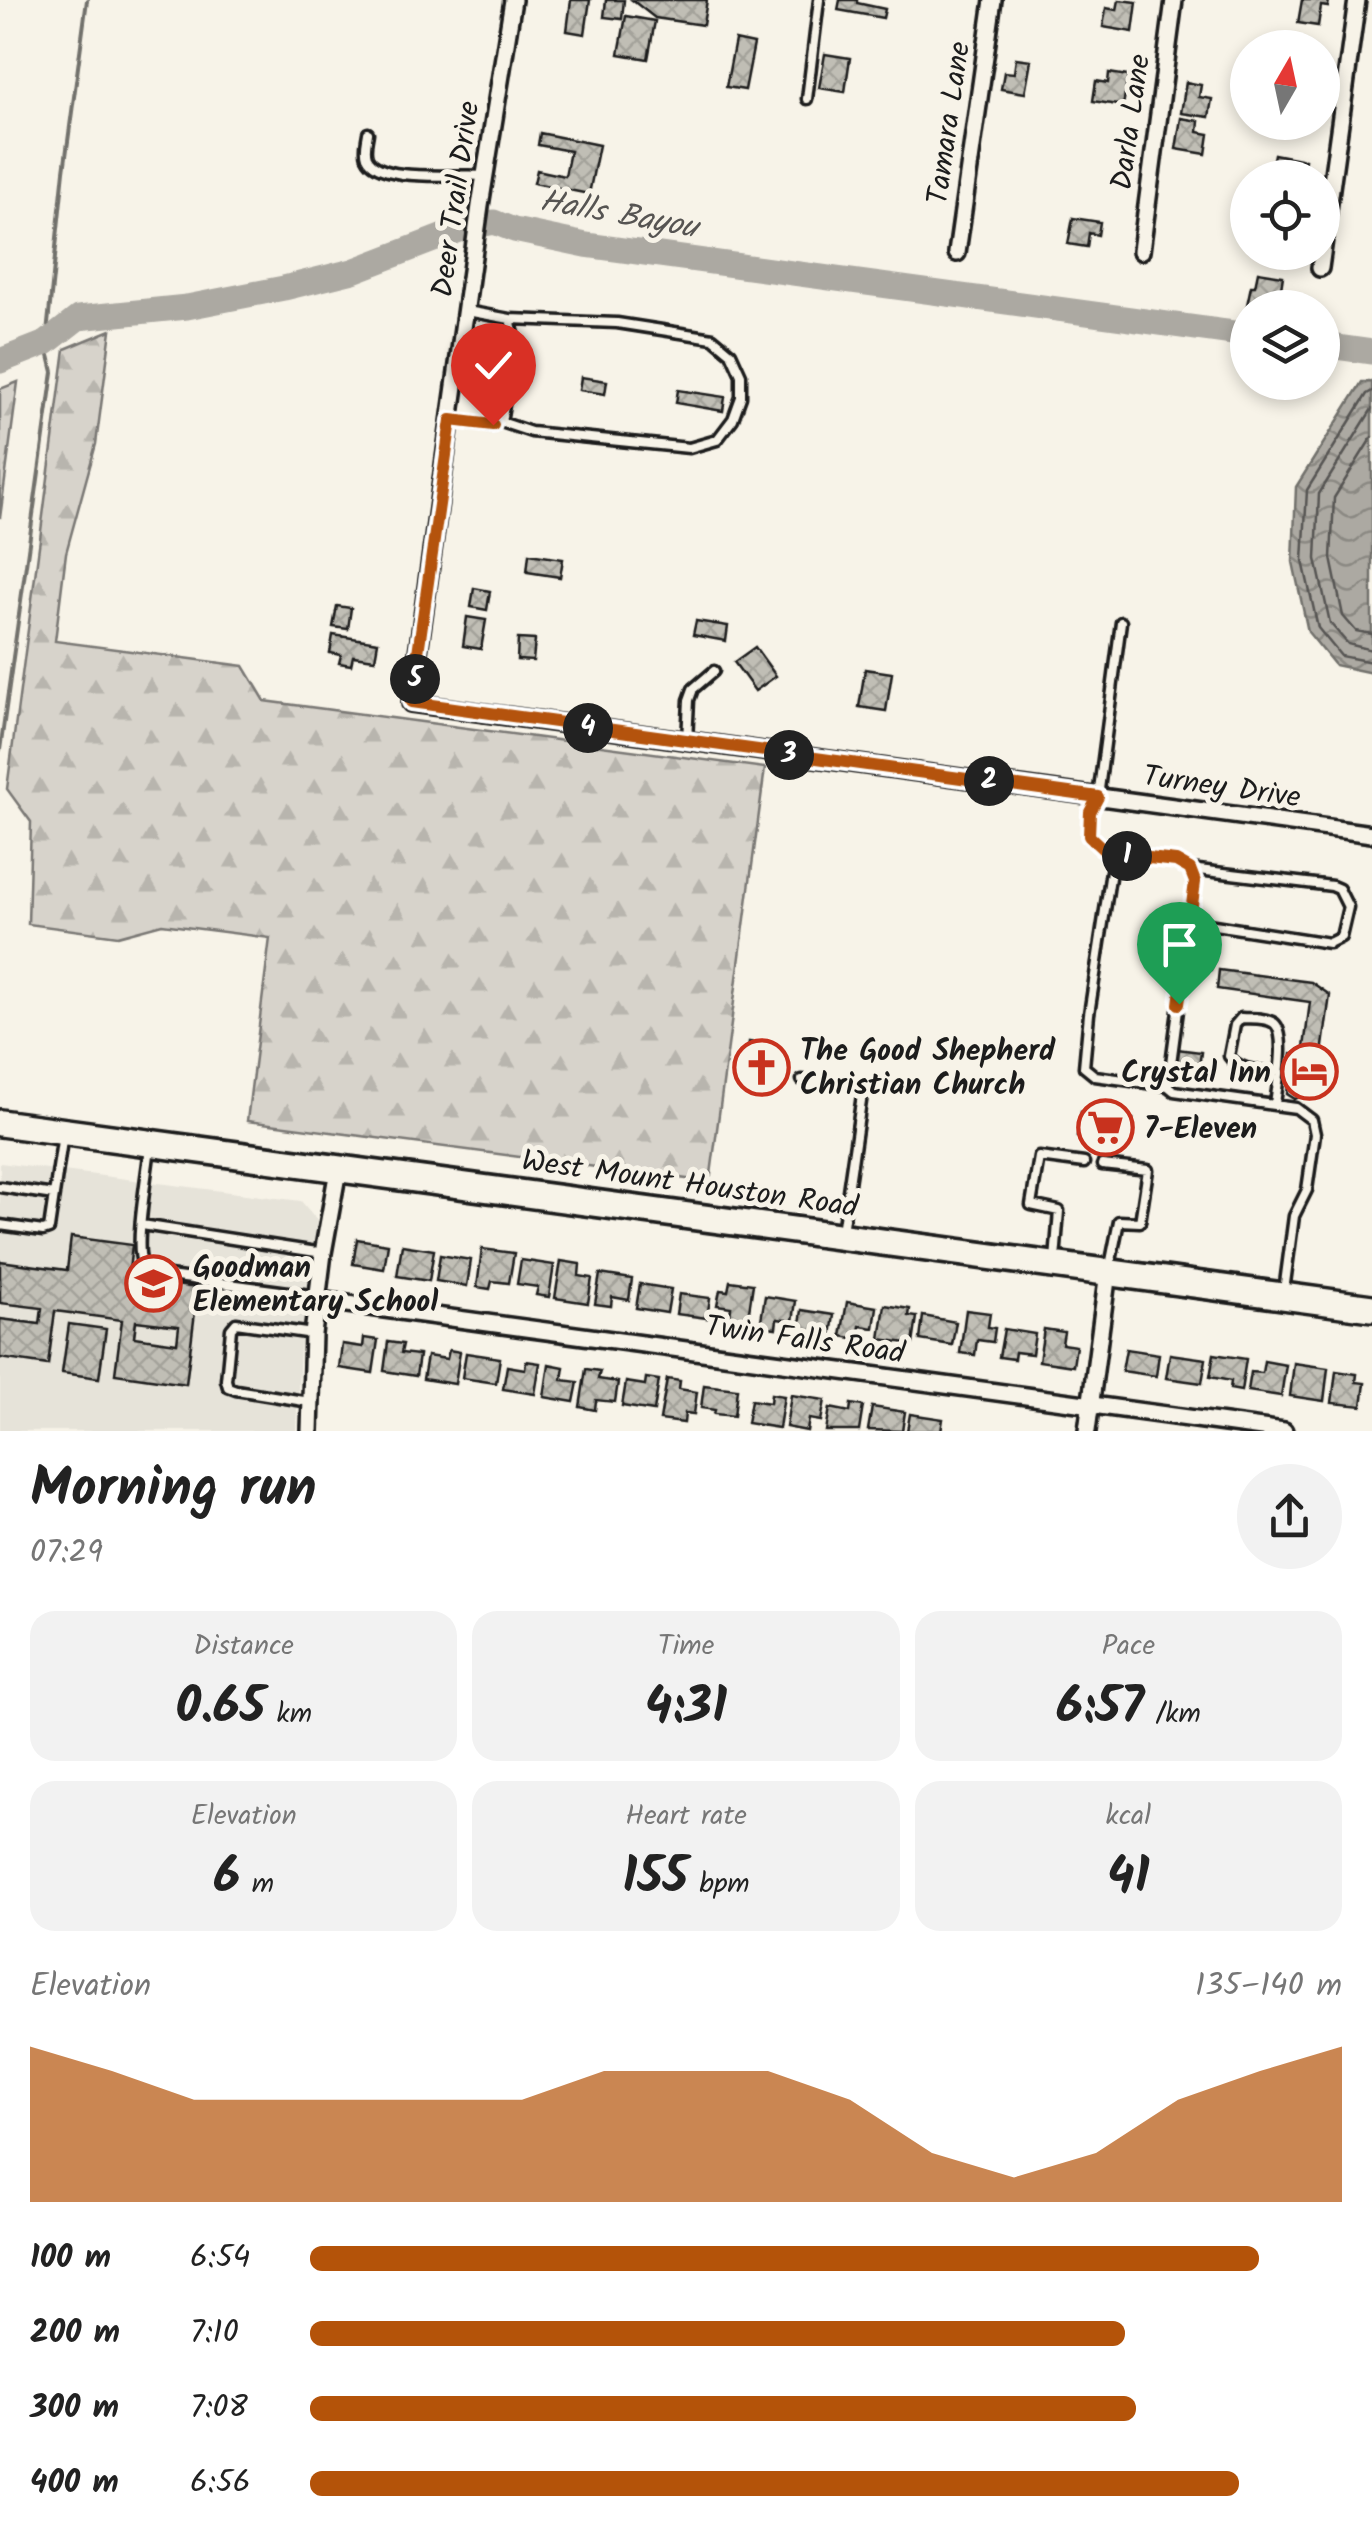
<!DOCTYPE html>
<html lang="en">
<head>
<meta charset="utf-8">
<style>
	:root { --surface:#fff; --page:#f2f2f2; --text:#222; --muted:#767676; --accent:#b45309 }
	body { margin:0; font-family:Kalam,sans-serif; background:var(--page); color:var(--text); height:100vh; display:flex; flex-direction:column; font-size:38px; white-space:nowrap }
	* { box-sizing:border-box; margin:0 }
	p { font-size:32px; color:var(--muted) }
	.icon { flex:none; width:55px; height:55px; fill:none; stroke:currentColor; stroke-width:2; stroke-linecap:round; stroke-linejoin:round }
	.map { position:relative; height:1431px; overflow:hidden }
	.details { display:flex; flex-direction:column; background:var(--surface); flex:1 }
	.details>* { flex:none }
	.needle { width:65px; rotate:9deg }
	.buttons { position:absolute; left:1230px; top:30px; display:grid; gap:20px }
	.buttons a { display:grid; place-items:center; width:110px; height:110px; border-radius:50%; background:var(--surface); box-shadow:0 5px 15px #0003; font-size:50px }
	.pin { position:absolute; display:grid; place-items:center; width:85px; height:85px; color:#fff; margin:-102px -42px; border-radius:50% 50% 50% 0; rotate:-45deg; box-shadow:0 0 10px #0007 }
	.pin .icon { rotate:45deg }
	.km { position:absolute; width:50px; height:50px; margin:-25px; border-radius:50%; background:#222; color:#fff; font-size:28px; line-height:50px; text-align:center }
	.round { display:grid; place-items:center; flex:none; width:105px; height:105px; border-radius:52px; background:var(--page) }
	.summary { display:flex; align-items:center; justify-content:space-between; height:170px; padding:0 30px }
	h1 { font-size:55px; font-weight:700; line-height:75px }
	.metrics { display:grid; grid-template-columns:repeat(3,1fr); gap:15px; height:170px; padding:10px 30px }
	.metrics div { display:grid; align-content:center; border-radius:25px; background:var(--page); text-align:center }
	.metrics b { font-size:50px; font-weight:700 }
	.metrics small { font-size:28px; font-weight:400 }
	.metrics p { font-size:28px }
	.chart { height:280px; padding:20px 30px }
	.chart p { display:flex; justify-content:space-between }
	.chart svg { width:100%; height:180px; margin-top:10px; fill:var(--accent); opacity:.7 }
	ul { padding:0 30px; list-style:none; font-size:32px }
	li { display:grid; grid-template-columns:160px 120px 1fr; align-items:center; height:75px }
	li i { height:25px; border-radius:12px; background:var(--accent) }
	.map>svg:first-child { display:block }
	.built { fill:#e6e3d9 }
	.forest { fill:url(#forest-firs); stroke:#7a7874; stroke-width:2.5 }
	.water { fill:url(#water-waves); stroke:#72716c; stroke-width:2.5 }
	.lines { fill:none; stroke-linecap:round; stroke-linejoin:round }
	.shore { stroke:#565452; stroke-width:2.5 }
	.stream { stroke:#72716c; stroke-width:4 }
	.river { stroke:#aca9a2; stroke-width:25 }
	.building { fill:url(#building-cross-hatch); stroke:#1c1c1c; stroke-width:2.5; fill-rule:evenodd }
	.service-casing { stroke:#1c1c1c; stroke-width:15 }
	.minor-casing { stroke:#1c1c1c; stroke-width:22 }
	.primary-casing { stroke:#1c1c1c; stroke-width:32 }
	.service { stroke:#f7f3e8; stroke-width:8 }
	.minor { stroke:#f7f3e8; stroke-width:15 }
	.primary { stroke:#f7f3e8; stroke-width:25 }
	.route-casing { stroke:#fff; stroke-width:20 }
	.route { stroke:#b45309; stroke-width:12 }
	.labels { text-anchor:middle; stroke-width:10; stroke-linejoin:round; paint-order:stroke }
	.street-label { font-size:30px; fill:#1c1c1c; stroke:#f7f3e8 }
	.poi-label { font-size:30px; font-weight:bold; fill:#1c1c1c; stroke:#f7f3e8; text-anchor:start }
	.water-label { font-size:32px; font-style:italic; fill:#565452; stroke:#f7f3e8 }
</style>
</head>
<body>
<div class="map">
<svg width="1372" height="1431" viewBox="0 0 1372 1431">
	<defs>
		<pattern id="forest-firs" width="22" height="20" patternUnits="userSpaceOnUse" patternTransform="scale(2.5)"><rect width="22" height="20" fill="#d7d3cb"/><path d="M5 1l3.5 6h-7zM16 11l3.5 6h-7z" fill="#b8b5ae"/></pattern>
		<pattern id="water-waves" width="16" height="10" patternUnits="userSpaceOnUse" patternTransform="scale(2.5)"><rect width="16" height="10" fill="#aca9a2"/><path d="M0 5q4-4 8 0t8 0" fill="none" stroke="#8b8983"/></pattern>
		<pattern id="building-cross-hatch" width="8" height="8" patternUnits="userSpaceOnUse" patternTransform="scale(2.5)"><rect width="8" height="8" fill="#c0beb5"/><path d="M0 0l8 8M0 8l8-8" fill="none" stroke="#a4a39b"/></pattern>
	</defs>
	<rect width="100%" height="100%" fill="#f7f3e8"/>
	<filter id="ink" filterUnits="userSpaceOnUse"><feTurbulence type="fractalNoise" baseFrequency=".01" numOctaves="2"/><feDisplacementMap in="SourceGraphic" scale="20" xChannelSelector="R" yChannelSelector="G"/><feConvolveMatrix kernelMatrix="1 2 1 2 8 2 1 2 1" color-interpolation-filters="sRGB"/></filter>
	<g filter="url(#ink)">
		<path class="built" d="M0,1163L301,1201L317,1220L300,1349L296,1431H0Z"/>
		<path class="forest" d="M111,330L96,444L66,553L55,641L244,666L265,701L765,768L710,1182L247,1121L270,938L162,924L118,936L28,924L31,822L7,789L65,349Z
			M18,382L0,518V389Z"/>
		<path class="water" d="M1362,382H1372V673L1335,665L1308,632L1293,562L1296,487Z"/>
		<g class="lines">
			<path class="shore" d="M1372,391L1367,394L1307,490L1303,561L1318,628L1341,656L1372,662
				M1372,409L1319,494L1316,559L1330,623L1348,644L1372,650
				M1372,437L1334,498L1331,558L1343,616L1356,631L1372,634"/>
			<path class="stream" d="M0,750L53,372L46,343L64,171L87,0"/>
			<path class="river" d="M1322,345L1372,352
				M0,361L46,343L78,318L187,307L284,288L353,271L462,229L494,222L514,230L586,245L1248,335"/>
		</g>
		<path class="building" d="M571,0H590L585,34L567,31Z
			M606,0H624L622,19L604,17Z
			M632,0H707L703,25L655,18Z
			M840,0H857V3L885,9L883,18L838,10Z
			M1119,0L1137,2L1133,32L1103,27L1106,8L1117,10Z
			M1302,0H1329L1328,7L1321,6L1318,26L1298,23Z
			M626,16L655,21L648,59L619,54Z
			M735,40L754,44L745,90L726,87Z
			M825,54L850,58L845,92L819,88Z
			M1016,58L1031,60L1025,93L1001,89L1004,72L1014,73Z
			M1109,73L1128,76L1123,106L1093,101L1096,81L1108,83Z
			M1186,82L1201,85L1199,97L1212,99L1209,117L1181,113Z
			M1181,118L1199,121L1198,132L1209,134L1206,154L1176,149Z
			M540,133L599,145L589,194L534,183L537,170L565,176L570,151L538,145Z
			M1274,154L1305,160L1302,178H1284V175L1270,173Z
			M1073,218L1100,222L1098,235L1089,233L1087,247L1068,244Z
			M1258,272L1283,276L1278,308L1247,305L1251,286H1255Z
			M581,377L607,381L605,394L579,390Z
			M678,390L725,397L723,411L676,403Z
			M529,554L563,559L560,577L527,572Z
			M474,588L490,591L487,610L471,607Z
			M337,606L351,608L348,629L333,627Z
			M467,617L486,620L481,649L463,646Z
			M696,621L728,626L726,641L693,635Z
			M333,635L378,642L375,659L353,656L351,665L339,663L341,655L330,653Z
			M518,639L535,640L533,661L517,660Z
			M755,647L776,676L755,691L734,662Z
			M865,669L892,673L886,711L859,707Z
			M1191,950L1214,953L1211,970L1189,967Z
			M1219,970L1311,982L1330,995L1316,1098L1301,1096L1295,1099L1287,1094L1289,1075L1286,1069L1291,1064L1292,1054L1303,1055L1310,1002L1217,989Z
			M749,1042L779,1046L772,1093L742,1089Z
			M1177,1049L1201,1052L1198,1075L1185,1073L1175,1063Z
			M1081,1112L1133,1119L1129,1145L1077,1137Z
			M71,1237L132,1245L128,1279L198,1288L186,1384L115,1374L122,1320L55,1311L48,1365L0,1358V1319L40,1324L42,1308L0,1303V1261L67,1270ZM136,1321L179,1326L177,1343L134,1337Z
			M357,1239L388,1244L384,1269L353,1264Z
			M402,1245L434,1250L429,1281L397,1276Z
			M482,1249L514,1253L509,1283L492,1281L490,1289L477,1287Z
			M440,1255L471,1260L467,1286L436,1281Z
			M521,1260L554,1265L549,1297L536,1295L538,1287L517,1284Z
			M561,1261L580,1264L579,1276L592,1278L588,1303L555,1298Z
			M600,1274L632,1279L629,1300L612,1297L611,1306L595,1304Z
			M730,1281L753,1284L747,1324L729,1321L731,1307L717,1305L720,1290L728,1291Z
			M640,1284L671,1289L667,1313L636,1308Z
			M679,1294L710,1298L707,1318L676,1314Z
			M765,1296L796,1301L793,1321L777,1319L776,1328L760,1326Z
			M847,1302L877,1307L874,1328L860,1326L858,1339L841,1336Z
			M885,1305L910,1309L909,1316L917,1317L913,1344L880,1339Z
			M802,1310L834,1315L831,1336L799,1331Z
			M966,1310L990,1313L988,1327L995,1328L993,1342L977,1340L975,1355L960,1353Z
			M923,1316L956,1322L952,1345L920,1340Z
			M69,1324L106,1329L99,1378L62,1373Z
			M1004,1329L1035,1334L1032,1354L1015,1352L1014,1359L999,1357Z
			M1044,1329L1064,1332L1062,1344L1076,1346L1073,1366L1039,1361Z
			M364,1338L378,1340L373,1373L339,1368L342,1344L363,1347Z
			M388,1342L403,1344L401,1353L419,1355L416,1376L384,1371Z
			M1126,1349L1159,1354L1156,1376L1122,1371Z
			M449,1350L460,1352L455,1384L423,1379L427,1356L447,1359Z
			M466,1353L500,1358L496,1383L462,1378Z
			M1170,1354L1206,1359L1202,1383L1166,1378Z
			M1214,1354L1246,1359L1241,1391L1230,1389L1231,1381L1210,1377Z
			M526,1361L540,1363L535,1394L503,1389L507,1366L525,1369Z
			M1264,1361L1286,1365L1281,1396L1248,1391L1251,1372L1262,1373Z
			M1294,1363L1328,1368L1324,1401L1290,1396Z
			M549,1364L564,1367L562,1380L578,1382L574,1402L544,1397Z
			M586,1369L600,1371L598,1379L618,1382L615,1402L596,1400L595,1410L580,1407Z
			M1336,1371L1357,1374L1356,1382L1365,1383L1362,1406L1332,1403Z
			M646,1378L659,1380L654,1411L622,1406L626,1382L645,1385Z
			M667,1379L680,1381L679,1389L697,1392L694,1414L685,1413L684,1423L660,1420Z
			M704,1385L737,1389L734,1416L714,1414L715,1410L701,1408Z
			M771,1394L784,1396L779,1428L747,1423L751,1400L770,1403Z
			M791,1395L825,1400L821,1421L809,1419L807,1431L786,1427Z
			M851,1404L863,1406L859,1431H826L830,1408L850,1412Z
			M872,1407L905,1412L902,1431L868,1430Z
			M910,1414L943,1419L941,1431H907Z"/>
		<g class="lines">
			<defs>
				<path id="service" d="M807,99L819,0
					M368,133C367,141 364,149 367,157C379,184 460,173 485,176
					M451,420L493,425L502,417L515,338L510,319L467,311
					M498,421L531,432L689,448L717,440L733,419L741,397V375L731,353L713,338L617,323L510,319
					M687,741L689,700L693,689L714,671
					M1117,862L1089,836L1090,812L1098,797L1121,622
					M1189,921L1329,943L1341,937L1348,907L1339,889L1332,886L1190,869L1176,861L1122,855L1111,871L1089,1014L1084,1067L1095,1076L1168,1086L1174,1091L1296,1108L1312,1120L1315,1134L1307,1190L1294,1216L1284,1291
					M802,1080L863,1088L842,1232
					M1168,1086L1195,882L1190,869
					M1275,1104C1277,1086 1288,1034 1274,1023C1265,1017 1251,1019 1241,1018L1235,1025L1229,1056C1240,1072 1260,1070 1279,1072
					M150,1146C148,1169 134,1245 142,1262C145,1268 149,1270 154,1274L318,1296
					M1102,1165L1148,1170L1140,1222L1119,1221L1110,1266
					M0,1187L54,1195
					M0,1225L43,1231L49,1229L63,1134
					M142,1225L323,1253
					M1055,1260L1059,1211L1031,1205L1039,1157L1084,1163
					M310,1402L236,1390L228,1387L226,1380L231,1329L236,1323L313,1334"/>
				<path id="minor" d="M513,0L480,206L411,703L1372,834
					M1141,251L1174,0
					M957,253L993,0
					M1320,268L1357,0
					M318,1300L1284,1431
					M310,1431L313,1334L323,1253L338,1170
					M1087,1431L1108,1272"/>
				<path id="primary" d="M0,1123L1372,1308"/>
			</defs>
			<use href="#service" class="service-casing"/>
			<use href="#minor" class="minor-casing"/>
			<use href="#primary" class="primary-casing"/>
			<use href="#service" class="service"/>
			<use href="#minor" class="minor"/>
			<use href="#primary" class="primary"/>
		</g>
	</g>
	<g class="lines" filter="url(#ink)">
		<defs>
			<path id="route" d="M493,425L451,420L411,702L1098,797L1090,812L1089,836L1117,862L1122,855L1176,861L1190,869L1195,882L1179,1004"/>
		</defs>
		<use href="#route" class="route-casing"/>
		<use href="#route" class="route"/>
	</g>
	<defs>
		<symbol id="church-ring" viewBox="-11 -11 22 22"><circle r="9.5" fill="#f7f3e8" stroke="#c8321e" stroke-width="1.5"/><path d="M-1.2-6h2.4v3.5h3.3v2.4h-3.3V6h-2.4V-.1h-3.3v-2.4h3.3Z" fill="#c8321e"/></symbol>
		<symbol id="hotel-ring" viewBox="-11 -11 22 22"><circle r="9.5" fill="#f7f3e8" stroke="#c8321e" stroke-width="1.5"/><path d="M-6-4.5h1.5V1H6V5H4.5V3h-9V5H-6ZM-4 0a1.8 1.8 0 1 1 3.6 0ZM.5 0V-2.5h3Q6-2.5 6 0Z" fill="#c8321e"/></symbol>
		<symbol id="supermarket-ring" viewBox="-11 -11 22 22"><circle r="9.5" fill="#f7f3e8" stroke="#c8321e" stroke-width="1.5"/><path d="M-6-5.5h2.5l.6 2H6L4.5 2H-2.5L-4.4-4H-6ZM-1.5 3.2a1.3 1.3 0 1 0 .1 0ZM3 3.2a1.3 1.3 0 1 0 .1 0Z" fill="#c8321e"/></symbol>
		<symbol id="school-ring" viewBox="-11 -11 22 22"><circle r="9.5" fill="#f7f3e8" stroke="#c8321e" stroke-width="1.5"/><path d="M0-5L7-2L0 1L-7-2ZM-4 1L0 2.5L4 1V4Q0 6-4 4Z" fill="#c8321e"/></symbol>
	</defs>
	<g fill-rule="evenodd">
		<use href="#church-ring" x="730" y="1036" width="63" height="63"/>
		<use href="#hotel-ring" x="1278" y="1040" width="63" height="63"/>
		<use href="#supermarket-ring" x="1074" y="1096" width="63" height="63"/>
		<use href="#school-ring" x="122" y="1252" width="63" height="63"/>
	</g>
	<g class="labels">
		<g class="street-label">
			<text transform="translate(1130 122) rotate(-82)" y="10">Darla Lane</text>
			<text transform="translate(948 123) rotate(-82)" y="10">Tamara Lane</text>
			<text transform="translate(455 199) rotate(-82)" y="10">Deer Trail Drive</text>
			<text transform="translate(1222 786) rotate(8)" y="10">Turney Drive</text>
			<text transform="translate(690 1183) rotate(8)" y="10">West Mount Houston Road</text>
			<text transform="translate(805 1339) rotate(8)" y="10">Twin Falls Road</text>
		</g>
		<g class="poi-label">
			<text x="800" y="1060">The Good Shepherd<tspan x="800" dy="34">Christian Church</tspan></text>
			<text x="1271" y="1082" text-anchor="end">Crystal Inn</text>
			<text x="1144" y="1138">7-Eleven</text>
			<text x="193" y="1277">Goodman<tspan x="193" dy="34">Elementary School</tspan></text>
		</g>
		<g class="water-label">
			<text transform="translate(619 213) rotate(10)" y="11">Halls Bayou</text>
		</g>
	</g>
</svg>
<div class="buttons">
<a><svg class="needle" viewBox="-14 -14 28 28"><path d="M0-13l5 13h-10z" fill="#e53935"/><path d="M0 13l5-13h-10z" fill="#767676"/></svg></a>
<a><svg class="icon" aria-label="locate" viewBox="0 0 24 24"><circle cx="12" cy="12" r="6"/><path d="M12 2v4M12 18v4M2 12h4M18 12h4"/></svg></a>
<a><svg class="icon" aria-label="layers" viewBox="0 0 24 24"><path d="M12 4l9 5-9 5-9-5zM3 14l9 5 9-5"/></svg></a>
</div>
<div class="pin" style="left:1179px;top:1004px;background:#1e9e55"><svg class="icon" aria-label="arrive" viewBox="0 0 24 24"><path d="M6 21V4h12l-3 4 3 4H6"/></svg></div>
<div class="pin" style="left:493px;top:425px;background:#d93025"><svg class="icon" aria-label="check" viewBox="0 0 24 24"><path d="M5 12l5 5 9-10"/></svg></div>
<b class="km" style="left:1127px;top:856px">1</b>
<b class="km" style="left:989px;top:781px">2</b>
<b class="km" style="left:789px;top:755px">3</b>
<b class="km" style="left:588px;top:728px">4</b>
<b class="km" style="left:415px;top:679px">5</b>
</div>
<section class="details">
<div class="summary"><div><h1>Morning run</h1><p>07:29</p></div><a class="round"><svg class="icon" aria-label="share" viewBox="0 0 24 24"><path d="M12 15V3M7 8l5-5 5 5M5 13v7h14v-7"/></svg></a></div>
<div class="metrics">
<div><p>Distance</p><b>0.65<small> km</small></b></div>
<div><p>Time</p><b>4:31</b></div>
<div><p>Pace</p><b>6:57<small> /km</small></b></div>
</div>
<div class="metrics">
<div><p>Elevation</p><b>6<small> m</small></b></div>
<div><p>Heart rate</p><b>155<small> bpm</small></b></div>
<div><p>kcal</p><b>41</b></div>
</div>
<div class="chart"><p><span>Elevation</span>135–140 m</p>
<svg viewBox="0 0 160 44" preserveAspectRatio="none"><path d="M0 44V6L10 12L20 19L30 19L40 19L50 19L60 19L70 12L80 12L90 12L100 19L110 32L120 38L130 32L140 19L150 12L160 6V44z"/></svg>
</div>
<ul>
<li><b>100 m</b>6:54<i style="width:92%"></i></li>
<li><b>200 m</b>7:10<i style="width:79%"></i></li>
<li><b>300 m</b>7:08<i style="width:80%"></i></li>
<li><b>400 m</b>6:56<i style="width:90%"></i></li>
</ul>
</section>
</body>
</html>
